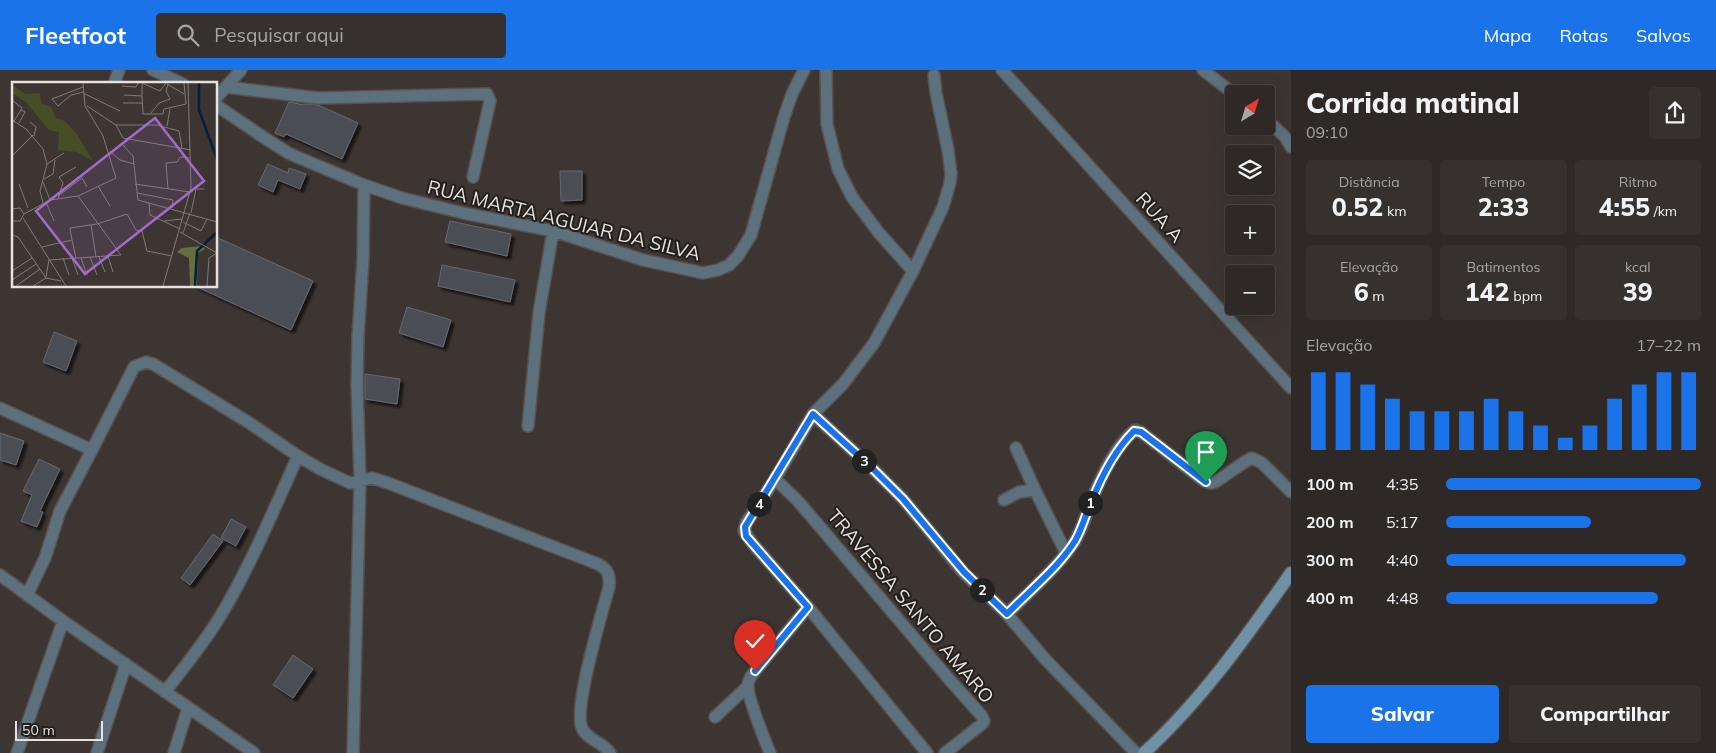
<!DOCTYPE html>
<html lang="pt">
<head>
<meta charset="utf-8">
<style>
	:root { --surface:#2e2826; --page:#36302e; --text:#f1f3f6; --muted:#a7a6a7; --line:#494443; --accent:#1a73e8 }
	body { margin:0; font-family:Mulish,sans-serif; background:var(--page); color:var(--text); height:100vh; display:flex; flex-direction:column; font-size:19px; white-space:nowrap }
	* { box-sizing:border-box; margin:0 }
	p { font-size:16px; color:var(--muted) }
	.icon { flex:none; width:28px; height:28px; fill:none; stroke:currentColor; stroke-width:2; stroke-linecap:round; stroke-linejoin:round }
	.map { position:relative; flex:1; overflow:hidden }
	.panel { display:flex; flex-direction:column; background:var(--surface); width:425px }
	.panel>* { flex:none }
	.needle { width:32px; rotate:38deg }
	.controls { position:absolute; left:1225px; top:15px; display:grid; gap:10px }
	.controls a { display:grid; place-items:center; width:50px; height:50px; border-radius:5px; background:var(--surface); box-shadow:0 5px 20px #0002,0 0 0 1px var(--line); font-size:25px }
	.scale { position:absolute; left:15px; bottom:12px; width:88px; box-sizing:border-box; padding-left:5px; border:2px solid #e7e2e0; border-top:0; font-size:14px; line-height:18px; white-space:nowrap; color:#e7e2e0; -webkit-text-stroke:4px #211e1c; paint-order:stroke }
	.pin { position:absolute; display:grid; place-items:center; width:42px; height:42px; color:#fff; margin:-51px -21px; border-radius:50% 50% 50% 0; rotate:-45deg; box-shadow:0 0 5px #0007 }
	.pin .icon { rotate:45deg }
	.km { position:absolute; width:25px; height:25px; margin:-12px; border-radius:50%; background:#222; color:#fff; font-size:14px; line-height:25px; text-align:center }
	.round { display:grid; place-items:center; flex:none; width:52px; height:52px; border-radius:5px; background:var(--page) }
	.overview { display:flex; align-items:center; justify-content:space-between; height:85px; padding:0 15px }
	h1 { font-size:28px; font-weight:800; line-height:38px }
	.figures { display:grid; grid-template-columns:repeat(3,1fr); gap:8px; height:85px; padding:5px 15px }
	.figures div { display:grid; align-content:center; border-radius:5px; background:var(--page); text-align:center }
	.figures b { font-size:25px; font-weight:800 }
	.figures small { font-size:14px; font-weight:400 }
	.figures p { font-size:14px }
	.chart { height:140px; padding:10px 15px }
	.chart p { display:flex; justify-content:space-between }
	.chart svg { width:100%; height:90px; margin-top:5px; stroke:var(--accent); stroke-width:6 }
	.cta { display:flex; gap:10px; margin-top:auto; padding:10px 15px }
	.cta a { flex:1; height:58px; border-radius:5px; background:var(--accent); color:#fff; font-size:20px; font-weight:800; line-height:58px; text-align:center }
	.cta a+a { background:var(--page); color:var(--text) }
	ul { padding:0 15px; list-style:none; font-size:16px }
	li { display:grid; grid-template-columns:80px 60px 1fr; align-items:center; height:38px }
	li i { height:12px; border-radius:6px; background:var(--accent) }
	header { display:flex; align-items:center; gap:30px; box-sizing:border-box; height:70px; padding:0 25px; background:var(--accent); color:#fff }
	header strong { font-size:24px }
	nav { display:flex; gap:28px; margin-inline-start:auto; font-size:18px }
	.search { width:350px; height:45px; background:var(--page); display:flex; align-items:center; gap:12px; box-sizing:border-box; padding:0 18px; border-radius:5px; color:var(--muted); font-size:19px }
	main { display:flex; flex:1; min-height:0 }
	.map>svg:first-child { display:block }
	.building { fill:#4c4d55; stroke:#676870; filter:url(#shadow) }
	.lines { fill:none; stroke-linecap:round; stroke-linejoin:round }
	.minor-casing { stroke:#58514e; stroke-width:14 }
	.secondary-casing { stroke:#58514e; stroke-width:15 }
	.minor { stroke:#5c717d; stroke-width:11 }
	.secondary { stroke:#6f90a5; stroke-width:12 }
	.route-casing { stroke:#fff; stroke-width:10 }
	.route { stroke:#1a73e8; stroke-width:6 }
	.labels { text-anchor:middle; stroke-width:4; stroke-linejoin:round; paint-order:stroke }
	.street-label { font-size:19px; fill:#e7e2e0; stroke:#211e1c }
	.inset-river { fill:none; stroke:#051d3f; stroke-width:2.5 }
	.inset-road { fill:none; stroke:#817a78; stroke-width:1 }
	.view { fill:#a16ccb; fill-opacity:0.15; stroke:#a16ccb; stroke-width:2.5 }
	.inset-edge { fill:none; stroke:#e7e2e0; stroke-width:2.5 }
</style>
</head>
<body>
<header>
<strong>Fleetfoot</strong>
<div class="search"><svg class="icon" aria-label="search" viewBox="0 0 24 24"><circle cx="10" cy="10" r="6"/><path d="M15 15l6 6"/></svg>Pesquisar aqui</div>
<nav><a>Mapa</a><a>Rotas</a><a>Salvos</a></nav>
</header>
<main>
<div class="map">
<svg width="1291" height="683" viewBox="0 0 1291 683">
	<defs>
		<filter id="shadow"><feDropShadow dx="3.5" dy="3.5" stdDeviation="1" flood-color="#0009"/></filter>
	</defs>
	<rect width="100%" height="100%" fill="#3d3532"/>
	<path class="building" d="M289,32L304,35L305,34L318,35L358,53L342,89L286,64L284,67L275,63Z
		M268,94L288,103L289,98L306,104L300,119L278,110L273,122L258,115Z
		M560,101H582V130L561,131Z
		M450,151L511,164L507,186L445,172Z
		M216,167L313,211L291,260L195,216H216Z
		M442,195L515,210L510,232L438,216Z
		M407,237L451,250L443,277L399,263Z
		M54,262L77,271L66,301L43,292Z
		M365,304L400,309L397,334L365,329Z
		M0,363L24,371L16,395L0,390Z
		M39,389L60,399L40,441L43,442L37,457L21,451L32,425L23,421Z
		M231,449L246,457L236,476L221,468Z
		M213,464L223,471L190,515L181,508Z
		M293,585L313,599L293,628L273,615Z"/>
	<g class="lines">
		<defs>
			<path id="minor" d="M153,0L183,14
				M826,0L827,54L838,99L852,127L879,163L913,201
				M1002,0L1291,318
				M1203,0L1234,24
				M114,14L119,0
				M226,17L317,28L487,24L490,31L473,107
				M216,28L241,0
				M216,35L266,69L290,84L364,115L402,128L463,143L553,161L643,190L703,203L718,200L729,195L738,186L751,165L784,47L792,24L804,0
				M1266,49L1285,67L1291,77
				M0,338L92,380L134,297L146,292L153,294L248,352L298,386L320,399L350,413L372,408L388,413L598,494C609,500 610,506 609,517C602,543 573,638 582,658C587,670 603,672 610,683
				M813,344L874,400L903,429L963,502L1007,544L1045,589L1136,683
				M528,356L539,243L553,161
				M1016,378L1035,420
				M775,409L797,430L815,451L948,608L981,645L984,651L982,654L945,683
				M1004,430L1019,422L1035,420L1066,483
				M0,505L63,551L254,683
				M27,525L45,488L60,441L92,380
				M1007,544C1029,522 1059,496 1075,471C1082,459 1085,447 1090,435C1099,411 1115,376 1135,360L1141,362L1200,408C1203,410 1207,413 1211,413C1216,414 1243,391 1252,388L1262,393L1291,422
				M165,622C184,597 205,572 221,545C251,495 274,439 298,386
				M715,647L748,616
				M17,683L63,551
				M97,683L126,594
				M174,683L188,638
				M353,683L360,410L357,315L358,267L363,190L364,115
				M770,683C765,670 747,628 748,615C748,609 752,605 755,601L808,537
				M927,683L808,537L753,474L744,461L746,453L775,409L813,344L843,314L874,273L913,201L943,137L950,113L951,103L948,80L936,23L934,5"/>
			<path id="secondary" d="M1144,683C1201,631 1247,566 1291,503"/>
		</defs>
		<use href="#minor" class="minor-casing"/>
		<use href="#secondary" class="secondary-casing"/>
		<use href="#minor" class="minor"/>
		<use href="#secondary" class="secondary"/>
	</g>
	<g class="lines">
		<defs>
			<path id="route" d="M755,601L808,537L746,466L745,457L813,344L874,400L903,429L964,502L1007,544C1029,521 1058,498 1075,471C1082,459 1085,446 1091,433C1101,407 1114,381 1134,361L1141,362L1206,412"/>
		</defs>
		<use href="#route" class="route-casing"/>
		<use href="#route" class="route"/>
	</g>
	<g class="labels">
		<g class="street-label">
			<text transform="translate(1160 147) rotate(48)" y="7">RUA A</text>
			<text transform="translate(564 150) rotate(14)" y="7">RUA MARTA AGUIAR DA SILVA</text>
			<text transform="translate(911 536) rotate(50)" y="7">TRAVESSA SANTO AMARO</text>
		</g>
	</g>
	<g transform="translate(12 12)">
		<rect width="205" height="205" fill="#3d3532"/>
		<path d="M189,164L193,167L186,171L185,204H178L177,176L165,170L170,166Z" fill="#676e3d"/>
		<path d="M0,3L14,12L28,11L29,21L39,25L44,36L53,39L65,52L81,79L65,70L46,68L47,50L37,48L14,20L0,11Z" fill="#474d25"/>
		<path class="inset-river" d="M187,1V28L205,77M183,204L185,169L205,150"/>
		<path class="inset-road" d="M130,1L148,9L154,1M172,1L174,22M155,2L172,12M110,4L124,5L126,1M71,5L40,17L46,24L59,13L71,10M71,11L108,29M112,13L130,14V2M130,14L131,32H151L152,27L174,22M0,18L10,26L2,39M111,21H130M75,24L104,43M139,31L147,21L158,17L154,9L156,2M0,38L14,47L31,67L35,82L28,109L31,121M18,40L24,45L22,54M7,41L13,30L9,28M104,43L111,56L179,68M104,43H145L167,49L170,66M155,44L158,27M110,62L121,74L126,118L205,140M98,69L108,78L122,82M0,74L21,53M35,82L52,71M32,97L41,92L43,78M31,100L38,118M7,102L16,126M123,102L178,110M86,104L98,124M156,107L154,81L165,80L168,75L178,76M125,111L161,118L160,126M46,114L70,96L75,105M46,117L51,101L47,95L64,85M34,120L42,139M137,121L138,133L168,147M0,127L8,126L12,132L8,139H0M179,131L184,107H192M12,132L38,118L66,114L104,96L91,54L73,24L71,1M11,136L54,204M152,139L170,137M171,140L189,149L195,137M79,143L84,175M168,150L205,171M171,151L178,131M0,153L6,155L34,196M60,158L64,176M30,165L60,158L58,146L85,142L115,132L124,148L130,149L135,169L160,174M96,174L101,190M78,175L85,193M87,175L93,190M51,176L57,193M60,176L66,193M69,176L75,193M0,189L20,176M34,195L37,178L109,173L66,114M0,198L24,182M4,204L28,187M21,204L34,196L49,199M151,204L179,106L176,1M195,204L197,176L205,171"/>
		<path class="view" d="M143,36L192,99L73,192L24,129Z"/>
		<rect width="205" height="205" class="inset-edge"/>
	</g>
</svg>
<div class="controls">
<a><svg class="needle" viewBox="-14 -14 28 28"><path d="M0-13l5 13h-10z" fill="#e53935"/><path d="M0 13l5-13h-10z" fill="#a7a6a7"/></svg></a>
<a><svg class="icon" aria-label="layers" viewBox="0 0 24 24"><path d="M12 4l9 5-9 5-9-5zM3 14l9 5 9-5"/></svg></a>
<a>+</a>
<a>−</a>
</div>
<div class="scale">50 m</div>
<div class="pin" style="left:1206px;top:412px;background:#1e9e55"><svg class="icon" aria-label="arrive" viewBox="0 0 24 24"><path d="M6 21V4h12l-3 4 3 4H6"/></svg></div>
<div class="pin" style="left:755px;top:601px;background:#d93025"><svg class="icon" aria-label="check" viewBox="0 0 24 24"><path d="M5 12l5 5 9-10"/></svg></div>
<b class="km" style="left:1090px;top:433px">1</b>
<b class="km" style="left:982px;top:520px">2</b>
<b class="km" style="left:864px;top:391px">3</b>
<b class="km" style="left:759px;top:434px">4</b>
</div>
<section class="panel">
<div class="overview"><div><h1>Corrida matinal</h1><p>09:10</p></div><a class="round"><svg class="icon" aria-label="share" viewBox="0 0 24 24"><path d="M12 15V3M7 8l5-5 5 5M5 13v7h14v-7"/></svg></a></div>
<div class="figures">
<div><p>Distância</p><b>0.52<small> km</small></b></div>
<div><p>Tempo</p><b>2:33</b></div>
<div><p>Ritmo</p><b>4:55<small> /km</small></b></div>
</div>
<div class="figures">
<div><p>Elevação</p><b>6<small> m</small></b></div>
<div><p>Batimentos</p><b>142<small> bpm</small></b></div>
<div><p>kcal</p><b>39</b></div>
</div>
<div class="chart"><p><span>Elevação</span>17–22 m</p>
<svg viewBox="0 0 160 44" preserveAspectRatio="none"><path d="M5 44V6M15 44V6M25 44V12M35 44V19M45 44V25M55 44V25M65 44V25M75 44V19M85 44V25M95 44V32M105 44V38M115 44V32M125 44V19M135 44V12M145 44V6M155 44V6"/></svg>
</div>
<ul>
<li><b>100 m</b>4:35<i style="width:100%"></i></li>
<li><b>200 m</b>5:17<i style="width:57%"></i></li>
<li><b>300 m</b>4:40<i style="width:94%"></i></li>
<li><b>400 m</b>4:48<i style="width:83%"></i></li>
</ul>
<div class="cta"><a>Salvar</a><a>Compartilhar</a></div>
</section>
</main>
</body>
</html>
